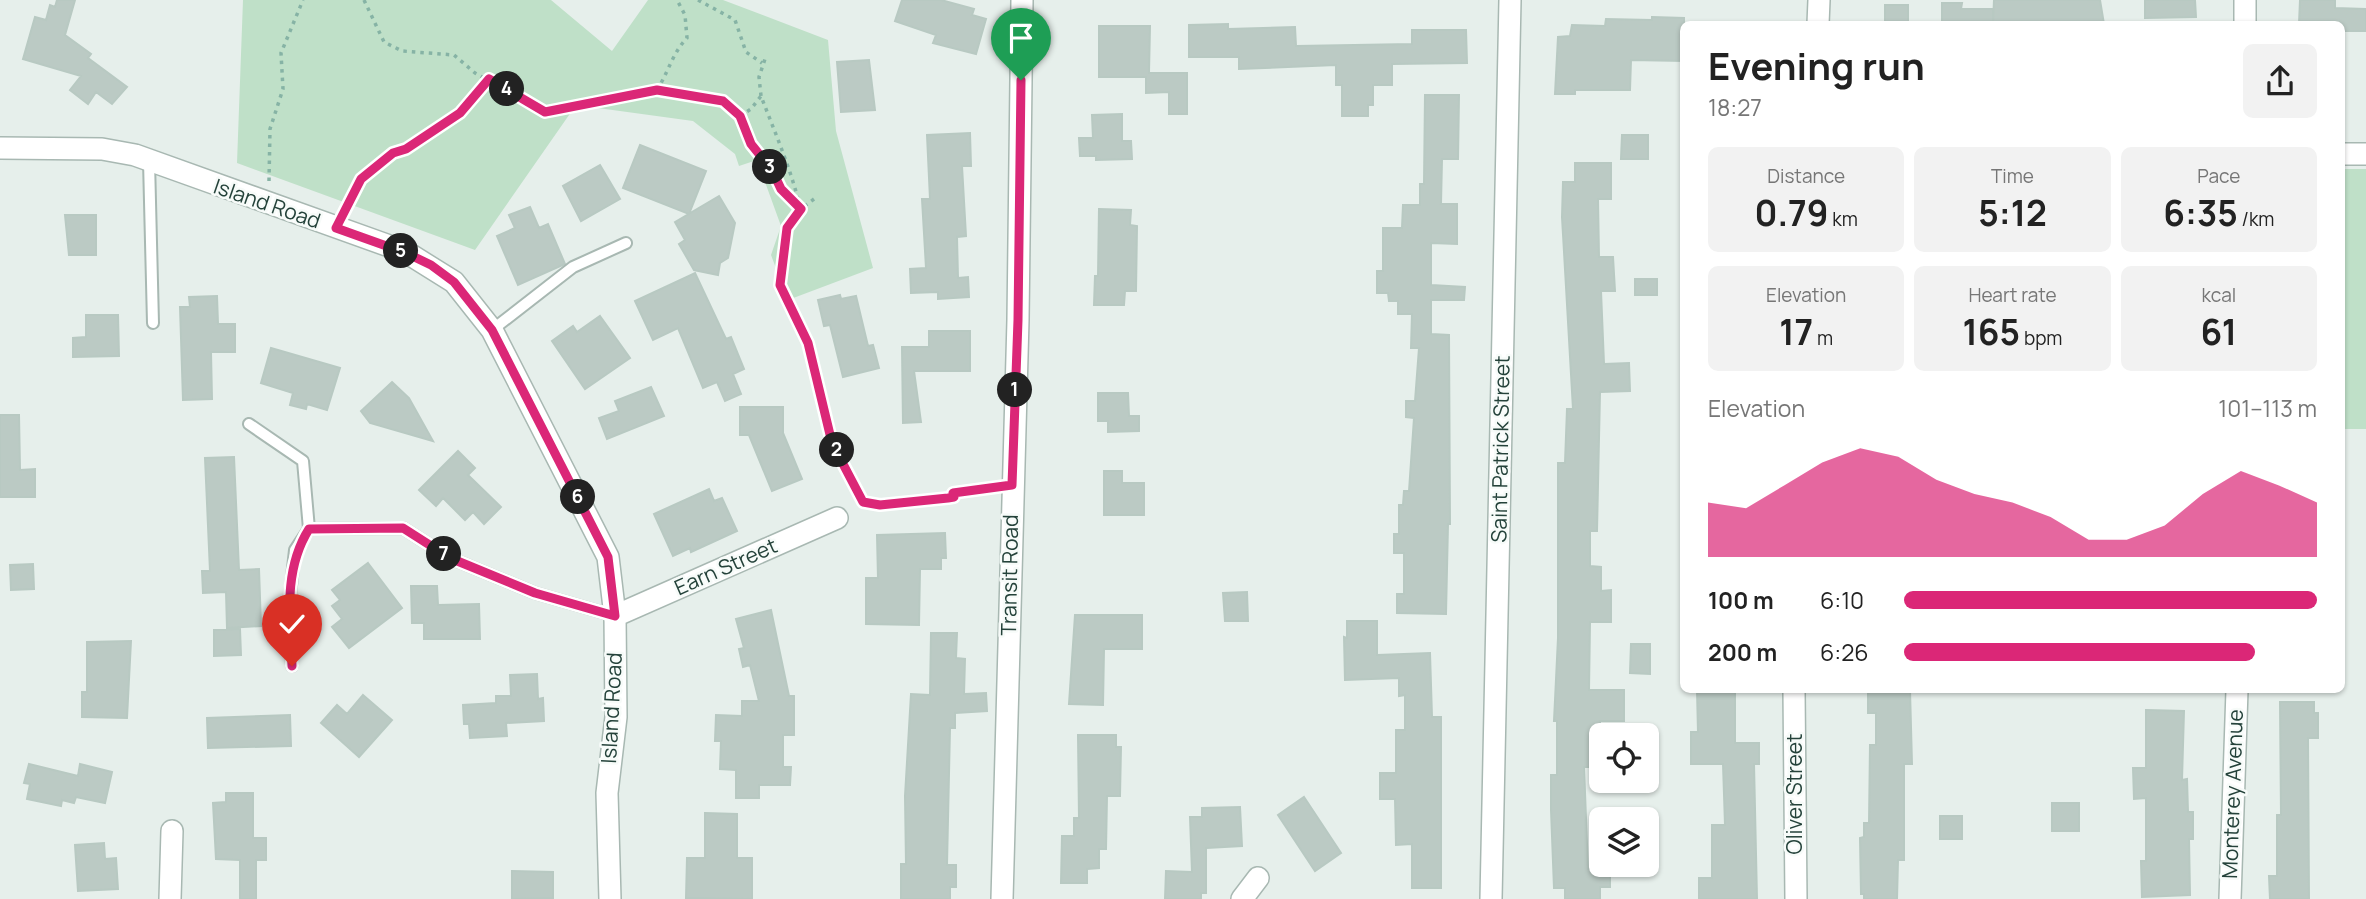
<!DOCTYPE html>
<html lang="en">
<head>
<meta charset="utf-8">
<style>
	:root { --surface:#fff; --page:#f2f2f2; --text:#222; --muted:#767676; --accent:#db2777 }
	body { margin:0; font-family:Manrope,sans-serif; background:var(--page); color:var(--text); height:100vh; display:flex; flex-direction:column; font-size:26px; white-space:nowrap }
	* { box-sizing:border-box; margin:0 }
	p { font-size:23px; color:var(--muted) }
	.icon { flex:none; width:38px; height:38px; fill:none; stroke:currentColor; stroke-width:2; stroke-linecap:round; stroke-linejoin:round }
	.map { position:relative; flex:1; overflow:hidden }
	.details { position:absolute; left:1680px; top:21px; width:665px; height:672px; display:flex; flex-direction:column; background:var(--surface); border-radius:10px; box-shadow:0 2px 5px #0004 }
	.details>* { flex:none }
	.fabs { position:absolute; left:1589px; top:723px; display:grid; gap:14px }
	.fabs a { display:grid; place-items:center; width:70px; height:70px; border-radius:10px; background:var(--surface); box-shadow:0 2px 5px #0004; font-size:35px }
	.pin { position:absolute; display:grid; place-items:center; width:60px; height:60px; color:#fff; margin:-72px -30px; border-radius:50% 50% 50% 0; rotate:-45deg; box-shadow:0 0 7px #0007 }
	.pin .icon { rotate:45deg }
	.km { position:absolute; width:35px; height:35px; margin:-18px; border-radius:50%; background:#222; color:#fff; font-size:19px; line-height:35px; text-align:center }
	.round { display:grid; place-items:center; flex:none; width:74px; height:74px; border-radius:10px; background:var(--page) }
	.overview { display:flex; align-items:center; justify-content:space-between; height:119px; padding:0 28px }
	h1 { font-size:38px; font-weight:700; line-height:52px }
	.figures { display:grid; grid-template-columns:repeat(3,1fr); gap:10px; height:119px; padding:7px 28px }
	.figures div { display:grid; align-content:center; border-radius:10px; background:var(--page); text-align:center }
	.figures b { font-size:35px; font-weight:700 }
	.figures small { font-size:19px; font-weight:400 }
	.figures p { font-size:19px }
	.chart { height:196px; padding:14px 28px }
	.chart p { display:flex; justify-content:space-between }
	.chart svg { width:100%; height:126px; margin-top:7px; fill:var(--accent); opacity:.7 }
	ul { padding:0 28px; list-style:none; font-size:23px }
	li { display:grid; grid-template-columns:112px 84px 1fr; align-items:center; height:52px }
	li i { height:18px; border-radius:9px; background:var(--accent) }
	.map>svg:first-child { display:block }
	.green { fill:#bfe0c8 }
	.building { fill:#bbcac4; stroke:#b8c9c2; stroke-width:2 }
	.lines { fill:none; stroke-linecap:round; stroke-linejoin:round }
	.service-casing { stroke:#a8b8b2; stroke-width:14 }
	.minor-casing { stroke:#a8b8b2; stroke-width:24 }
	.tertiary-casing { stroke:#a8b8b2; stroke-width:24 }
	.path { stroke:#86b3a5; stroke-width:3.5; stroke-dasharray:3.5 5; stroke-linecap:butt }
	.service { stroke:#fff; stroke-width:10 }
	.minor { stroke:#fff; stroke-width:21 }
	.tertiary { stroke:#fff; stroke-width:21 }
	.route-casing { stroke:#fff; stroke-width:14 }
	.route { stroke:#db2777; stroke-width:9 }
	.labels { text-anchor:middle; stroke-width:5; stroke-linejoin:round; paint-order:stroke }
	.street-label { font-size:21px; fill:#24423a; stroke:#f7fbf9 }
</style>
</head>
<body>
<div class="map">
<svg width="2366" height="899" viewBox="0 0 2366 899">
	<rect width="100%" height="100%" fill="#e6efeb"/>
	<path class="green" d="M243,0H551L612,51L648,0H723L828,40L836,131L873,268L788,300L771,255L781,226L757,160L739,166L735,154L693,121L576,105L475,250L237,163Z
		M2342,169H2366V429H2342Z"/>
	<path class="building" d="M57,0H75L65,35L91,54L88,58L127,87L112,104L96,92L88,104L70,90L81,76L23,59L35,17L46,20L50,5L55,7Z
		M902,0H941L974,9L972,15L986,19L976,54L933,43L936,35L895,21Z
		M1994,0H2100L2104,24L1993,23Z
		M2145,0H2195L2196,17L2145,18Z
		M2300,0H2335V8L2366,9V31H2342V24H2299Z
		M1942,3H1962L1961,9H1993V24H1942Z
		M1885,5H1908V24H1885Z
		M1652,17L1684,18V61L1631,60L1630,90H1575V94H1555L1558,37L1570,36L1572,25L1605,26L1606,19L1652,20Z
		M1228,24V29L1295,27L1296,46L1412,44V30H1466L1467,63L1392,64V85H1373V105H1368V116H1342V85H1336V65L1239,69V57H1189V25Z
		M1099,26H1150L1149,73H1187V114H1169V92L1146,93V77H1099Z
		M869,60L875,110L841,112L837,62Z
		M1425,95H1459L1458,159H1442L1441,204H1457V244L1431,243V285L1465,287L1464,300H1431V334L1449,335L1450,524H1448L1446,614L1397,613V594H1404V553H1394V534H1399V505H1403L1404,491H1409L1414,418L1406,417V401H1415L1419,348H1411L1412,314H1398V301H1389L1388,293H1377V271H1383V228H1402L1403,205H1420V184H1424Z
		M1122,114V141H1131L1132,159L1096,160V156H1080L1079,138H1093L1092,115Z
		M970,133L971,166H962L966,236L957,237L958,278L968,277L969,297L938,299V292L911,293L910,269L926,268L922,199H930L927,135Z
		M1622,135H1648V159H1621Z
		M640,145L706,171L689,214L623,188Z
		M1575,163H1611V199H1598L1599,257H1613L1615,291H1601L1604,364L1629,363L1630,391L1600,392L1597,531H1590V566L1601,567V591L1611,590V622H1590L1589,690H1624V721H1600L1599,767H1584L1588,869H1610V887H1600V899H1565V888H1554L1551,810V775H1557V721H1554L1558,638V463H1565L1567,409H1573L1562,217L1563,182H1575Z
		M600,165L620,199L581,221L563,186Z
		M719,196L735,223L728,258L720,263L718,275L694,270L679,244L685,240L675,222Z
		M530,207L539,228L548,224L565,264L518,285L497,236L515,228L509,215Z
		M1099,209L1131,210L1130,225L1137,226L1136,291H1125L1124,305H1094L1095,276H1098Z
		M65,215H96V255H69Z
		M695,273L726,339L731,337L744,369L733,374L741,394L725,401L717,382L703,388L678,328L653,340L635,301Z
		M1635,279H1657V295H1635Z
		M840,295L841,299L856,296L868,346L873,345L879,368L843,377L830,325L824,326L818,300Z
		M217,296L218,324H235V352H211L212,399L183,400L180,307H190L189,297Z
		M86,315H118L119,356L73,357V338L86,337Z
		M600,316L630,358L585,389L552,341L573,326L577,332Z
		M929,331H970V371H914L921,422L903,423L902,347H929Z
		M271,348L340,368L327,410L307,404L306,409L290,405L293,393L261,383Z
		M392,382L409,398L433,441L370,423L361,411Z
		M651,387L664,416L607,439L599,418L619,411L615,401Z
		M1098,393H1128L1129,416H1139V431L1108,432V421H1098Z
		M740,407H783V433L802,479L772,491L749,435H740Z
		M0,415H19L20,470L35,469V497H0Z
		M458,451L475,468L468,475L501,507L484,524L473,512L465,520L443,498L436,506L419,490Z
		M234,457L239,570L259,569L261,626L227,628L226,592L203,593L202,571H210L205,458Z
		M1104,471H1122V483H1144V515H1104Z
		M709,489L714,501L722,498L737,531L691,552L690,548L673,556L654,514Z
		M945,533L946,558H941V569H920L919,625L866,624V578H878L877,535Z
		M368,563L402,608L349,648L332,627L342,619L332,606L340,600L332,590Z
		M33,564L34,589L11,590L10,565Z
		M411,586H437L438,605L479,604L480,639H424V623H412Z
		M1247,592L1248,621H1225L1223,593Z
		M771,610L789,696H794V735H783V767H791L790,785H759V798H736V770L720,769L721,741H715L716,715L742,716V701H759L750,665L743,667L739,649L744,648L736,619Z
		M1075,615H1142V649H1104L1103,705L1069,704Z
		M1347,621H1377V655L1430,653L1432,717H1441V888H1412V844L1396,845L1395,799H1380V773H1396V730H1405V695L1399,696V678L1345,680L1344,637L1347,638Z
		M240,629L241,655L214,656V630Z
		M931,633H957L956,658L965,659L964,694L986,693L987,711L955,713V728H950L947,865H956V887H950V899H901V864H906L905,796L911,694L930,695Z
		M131,641L127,718L82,717V692H87V642Z
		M1631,644H1650V674L1630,673Z
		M537,674L538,699L543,698L544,721L506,723L507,736L470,738L469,724H464L463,705L496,703V696H511L510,675Z
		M1697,690H1735V743H1759V764H1754L1757,899H1699V878H1712V825H1725L1723,764H1691V732H1698Z
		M1868,690H1910L1912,764H1904V860H1898L1897,899H1864V894H1861L1860,838L1864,837V823H1869L1870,745H1876V713H1868Z
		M363,695L392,720L359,757L321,723L337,705L347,714Z
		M2280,702H2314V713H2318V738H2308L2309,899H2270L2269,876H2277V815H2281Z
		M2146,710L2184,711L2182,780L2187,779L2188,812H2193V839H2189L2190,895L2142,897L2141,861H2146V798L2134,799L2133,768H2146Z
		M290,715L291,746L208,748L207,718Z
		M1078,735H1116V747H1121L1120,796H1107L1106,849H1099V868L1087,869V883H1061L1062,836H1074V818H1079Z
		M29,764L78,776L80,764L112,772L105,803L76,797L74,803L62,800L61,806L27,799L30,784L24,783Z
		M226,793H253V838H266V860H256V899H240V860L216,859L213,803L226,802Z
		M1304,797L1341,853L1315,871L1278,815Z
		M2052,803H2079V831H2052Z
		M1240,807L1242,846L1206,848V893H1201V899H1165L1166,871L1192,872L1190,817H1202V808Z
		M705,813L737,814V858H752V899L686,898L687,858H705Z
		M1940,816H1962V839H1940Z
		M104,843L105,859L116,858L118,889L78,891L75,845Z
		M512,871L553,872V898L512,899Z"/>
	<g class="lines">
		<defs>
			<path id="service" d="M149,161L153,323
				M492,330L573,267L626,243
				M249,424L303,461L309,529L295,550L289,604L292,666
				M309,529L403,528L450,558L535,593L615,616"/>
			<path id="minor" d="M2245,24V0
				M0,148L102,149L135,155L406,252L454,282L492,330L608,557L615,616L616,717L607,793L610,899
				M2342,154H2366
				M615,616L837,518
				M170,899L172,831
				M1002,899L1018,320L1022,0
				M1242,899L1258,878
				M1491,899L1510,0
				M2230,899L2237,690"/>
			<path id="tertiary" d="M1818,24L1819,0
				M1794,690L1796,899"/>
		</defs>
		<use href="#service" class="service-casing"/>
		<use href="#minor" class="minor-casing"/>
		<use href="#tertiary" class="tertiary-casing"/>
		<path class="path" d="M364,0L384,42L402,51L454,55L475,73L545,112L657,90L723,101L740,116L751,144L772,170L781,189L801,209
			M698,0L735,20L746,52L762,63
			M657,90C668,73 673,52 687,38L685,15L677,0
			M761,96L759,77L766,56
			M740,116L751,109L761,96C775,133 791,169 800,207
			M269,181L270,129L283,89L281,53L303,0
			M814,199L801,209L787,228L780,285L791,303L808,343L832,443L863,502L880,505L948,498L954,497L953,493L992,488
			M345,207C369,155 420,147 460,112C471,102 480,90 489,79"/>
		<use href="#service" class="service"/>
		<use href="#minor" class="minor"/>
		<use href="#tertiary" class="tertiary"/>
	</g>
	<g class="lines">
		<defs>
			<path id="route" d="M292,666C290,619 283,570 309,529L403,528L450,558L535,593L615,616L608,557L492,330L454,282L431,265L406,253L336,228L361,179L393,153L406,149L460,113L489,79L545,112L657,90L723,101L740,116L751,144L772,170L781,189L801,209L787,228L780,285L808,343L832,443L863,502L880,505L948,498L954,497L953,493L1012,485L1018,320L1021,80"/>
		</defs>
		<use href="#route" class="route-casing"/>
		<use href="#route" class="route"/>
	</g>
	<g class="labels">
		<g class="street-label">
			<text transform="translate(267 204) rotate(19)" y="7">Island Road</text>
			<text transform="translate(1501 449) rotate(-89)" y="7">Saint Patrick Street</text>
			<text transform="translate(726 567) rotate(-24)" y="7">Earn Street</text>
			<text transform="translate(1010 575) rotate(-89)" y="7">Transit Road</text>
			<text transform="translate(612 708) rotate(-87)" y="7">Island Road</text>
			<text transform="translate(1795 794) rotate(-90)" y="7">Oliver Street</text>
			<text transform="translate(2233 794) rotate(-88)" y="7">Monterey Avenue</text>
		</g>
	</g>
</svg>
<div class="fabs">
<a><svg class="icon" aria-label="locate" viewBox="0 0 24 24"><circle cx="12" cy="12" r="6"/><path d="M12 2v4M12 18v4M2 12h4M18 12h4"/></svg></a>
<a><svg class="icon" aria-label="layers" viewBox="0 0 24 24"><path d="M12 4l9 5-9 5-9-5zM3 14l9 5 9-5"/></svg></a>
</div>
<div class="pin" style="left:1021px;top:80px;background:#1e9e55"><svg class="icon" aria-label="arrive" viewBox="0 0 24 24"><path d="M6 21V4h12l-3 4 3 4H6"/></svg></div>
<div class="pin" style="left:292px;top:666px;background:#d93025"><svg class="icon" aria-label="check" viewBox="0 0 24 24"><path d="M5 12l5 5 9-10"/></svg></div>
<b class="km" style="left:1015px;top:390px">1</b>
<b class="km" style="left:837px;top:450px">2</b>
<b class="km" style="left:770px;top:167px">3</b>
<b class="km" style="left:507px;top:89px">4</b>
<b class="km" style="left:401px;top:251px">5</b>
<b class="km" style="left:578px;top:497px">6</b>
<b class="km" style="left:444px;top:554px">7</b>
<section class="details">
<div class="overview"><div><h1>Evening run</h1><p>18:27</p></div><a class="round"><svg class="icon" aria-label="share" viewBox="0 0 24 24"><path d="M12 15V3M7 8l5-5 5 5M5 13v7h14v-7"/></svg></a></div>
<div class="figures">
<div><p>Distance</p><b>0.79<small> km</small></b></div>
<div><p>Time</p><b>5:12</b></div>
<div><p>Pace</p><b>6:35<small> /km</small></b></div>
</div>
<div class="figures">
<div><p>Elevation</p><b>17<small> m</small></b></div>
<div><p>Heart rate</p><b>165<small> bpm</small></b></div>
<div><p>kcal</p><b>61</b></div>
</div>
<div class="chart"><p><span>Elevation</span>101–113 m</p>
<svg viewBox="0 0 160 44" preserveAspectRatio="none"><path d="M0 44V25L10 27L20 19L30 11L40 6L50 9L60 17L70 22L80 25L90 30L100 38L110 38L120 33L130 22L140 14L150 19L160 25V44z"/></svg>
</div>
<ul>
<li><b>100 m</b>6:10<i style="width:100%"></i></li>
<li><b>200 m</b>6:26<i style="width:85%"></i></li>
</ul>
</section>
</div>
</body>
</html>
